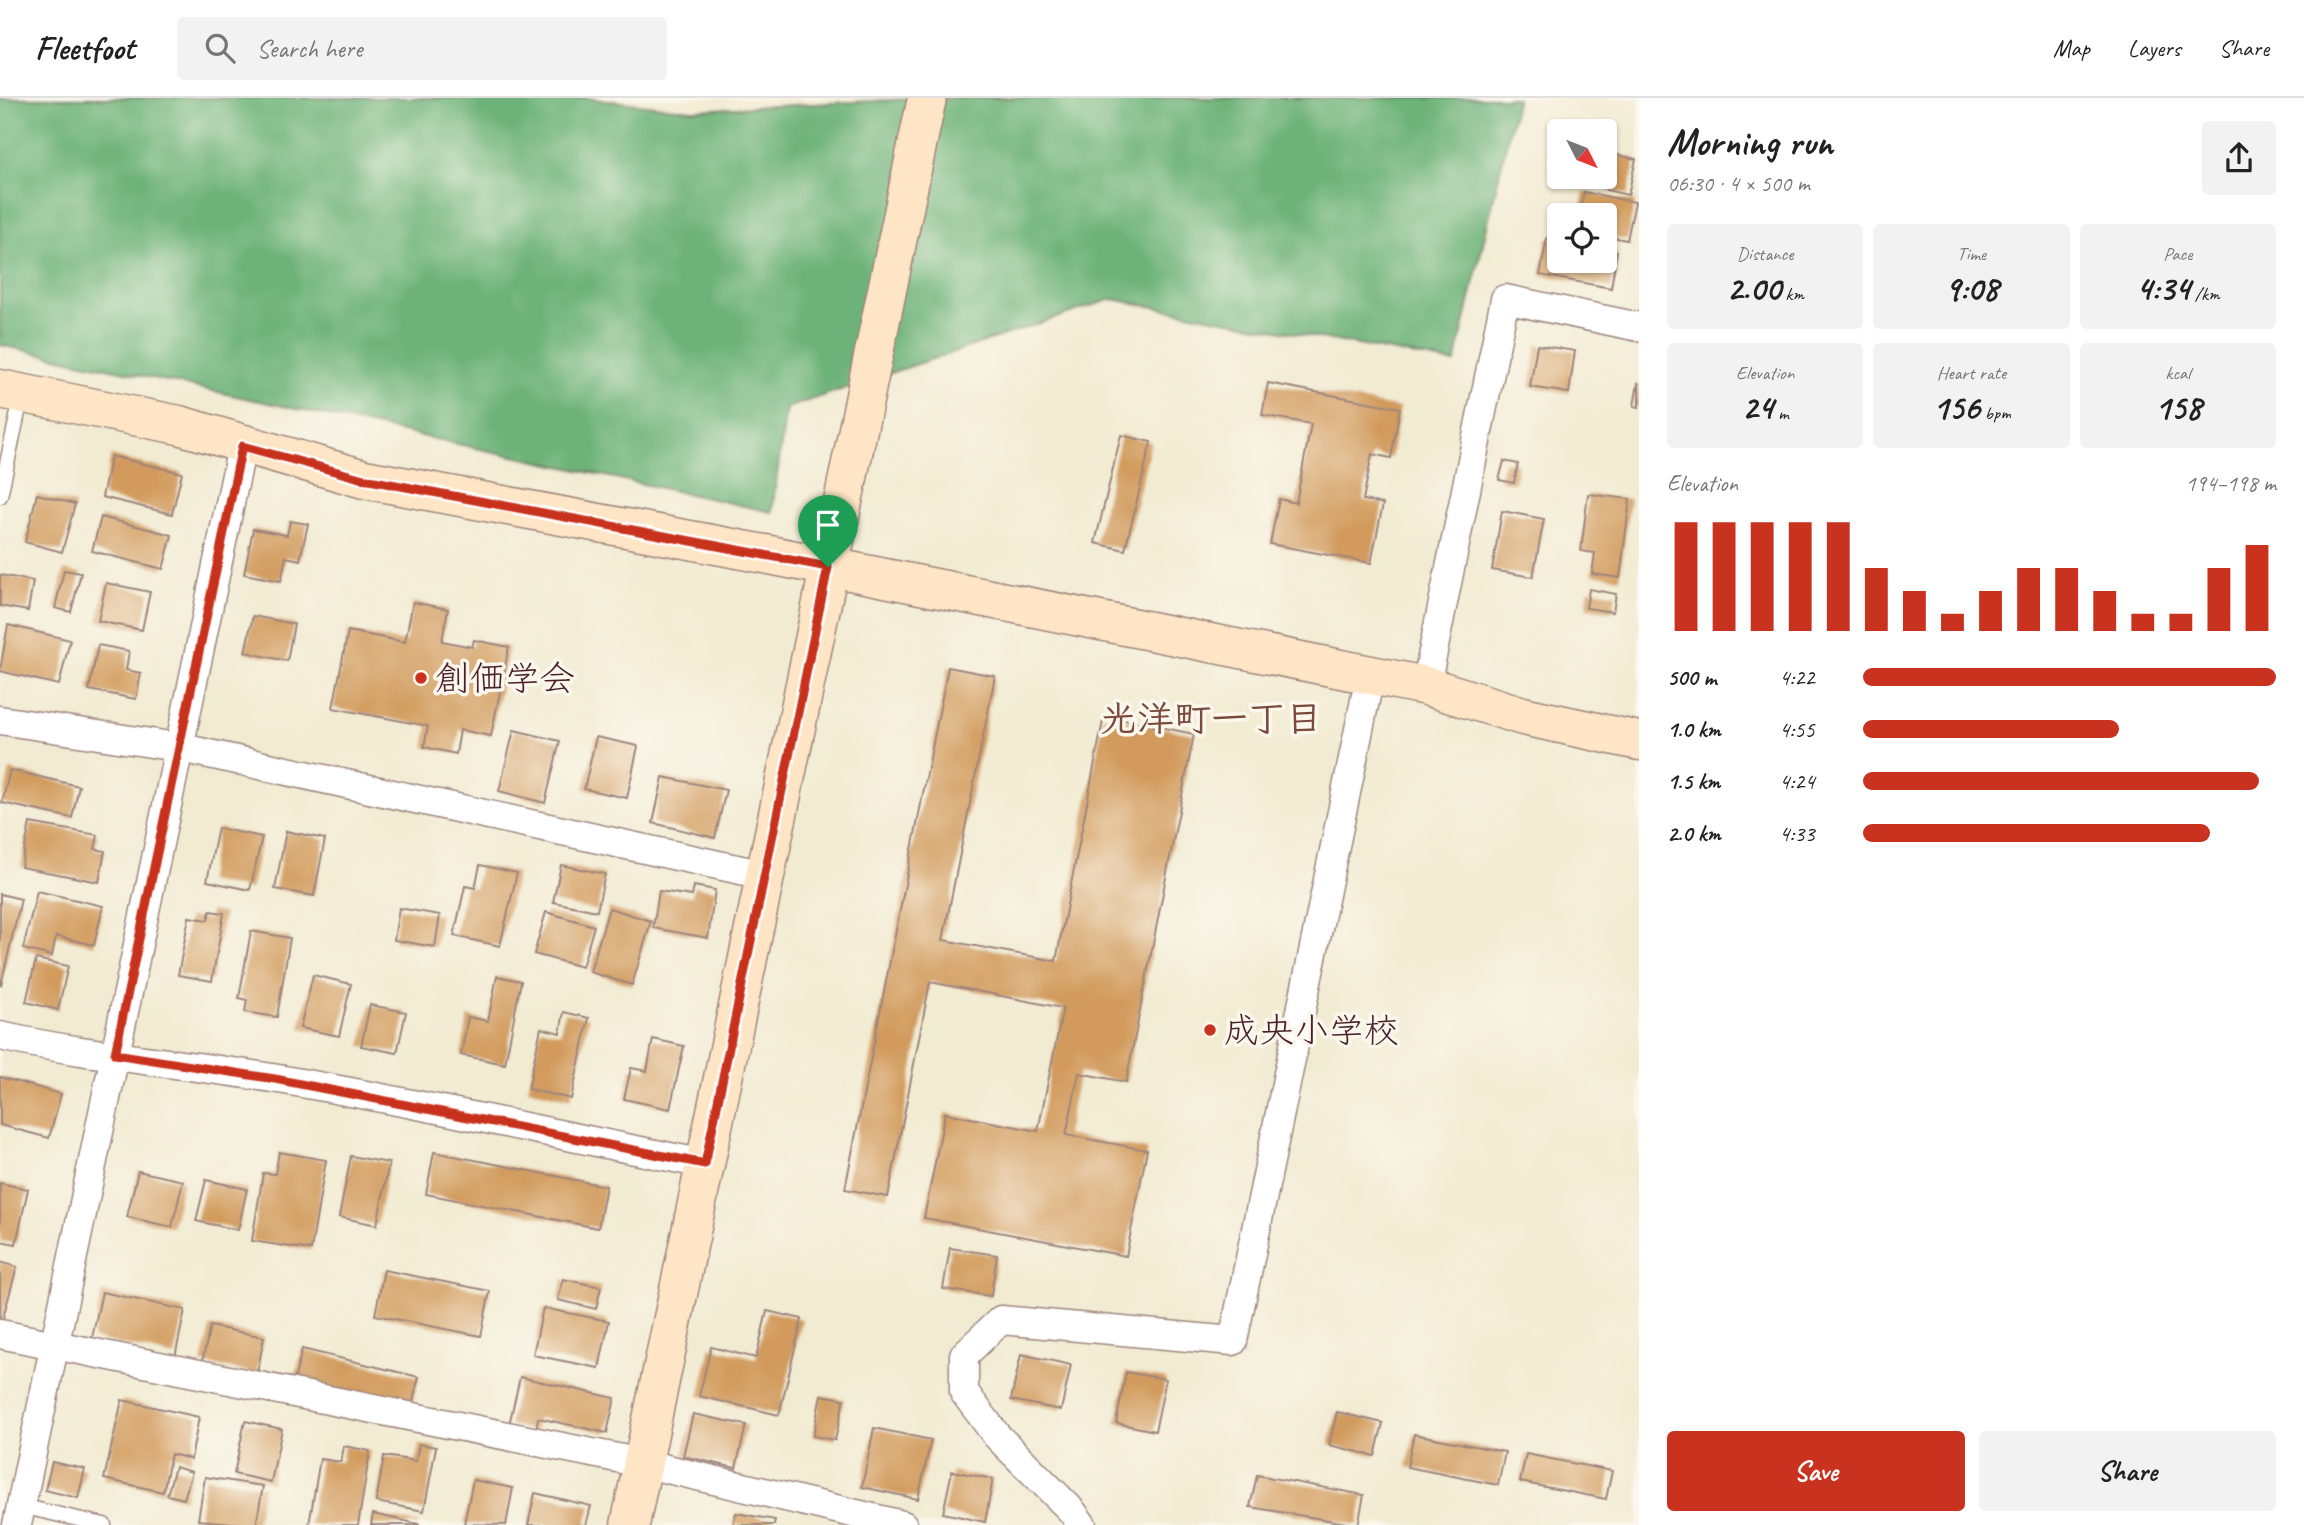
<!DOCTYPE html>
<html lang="en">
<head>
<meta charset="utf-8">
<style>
	:root { --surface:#fff; --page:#f2f2f2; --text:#222; --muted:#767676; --line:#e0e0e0; --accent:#c8321e }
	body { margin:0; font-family:Caveat,"Klee One",sans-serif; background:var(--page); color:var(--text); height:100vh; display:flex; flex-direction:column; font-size:26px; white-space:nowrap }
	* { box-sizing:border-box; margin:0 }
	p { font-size:23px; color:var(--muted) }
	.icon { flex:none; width:38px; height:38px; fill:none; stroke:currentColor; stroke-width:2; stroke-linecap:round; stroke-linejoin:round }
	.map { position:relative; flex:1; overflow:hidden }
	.side { display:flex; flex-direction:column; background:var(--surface); width:665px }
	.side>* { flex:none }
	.needle { width:46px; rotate:132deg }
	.fabs { position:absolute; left:1547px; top:21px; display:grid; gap:14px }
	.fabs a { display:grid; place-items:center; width:70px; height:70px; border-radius:7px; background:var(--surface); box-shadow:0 2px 5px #0004; font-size:35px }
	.pin { position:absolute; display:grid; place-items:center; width:60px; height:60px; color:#fff; margin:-72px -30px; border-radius:50% 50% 50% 0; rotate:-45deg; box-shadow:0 0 7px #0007 }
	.pin .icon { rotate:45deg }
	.round { display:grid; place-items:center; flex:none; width:74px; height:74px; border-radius:7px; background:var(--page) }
	.summary { display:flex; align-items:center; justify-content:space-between; height:119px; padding:0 28px }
	h1 { font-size:38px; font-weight:800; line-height:52px }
	.stats { display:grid; grid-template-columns:repeat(3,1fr); gap:10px; height:119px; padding:7px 28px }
	.stats div { display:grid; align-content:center; border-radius:7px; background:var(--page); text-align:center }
	.stats b { font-size:35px; font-weight:800 }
	.stats small { font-size:19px; font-weight:400 }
	.stats p { font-size:19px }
	.chart { height:196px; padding:14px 28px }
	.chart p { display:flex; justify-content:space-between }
	.chart svg { width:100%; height:126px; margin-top:7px; stroke:var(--accent); stroke-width:6 }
	.button { display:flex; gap:14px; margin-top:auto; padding:14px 28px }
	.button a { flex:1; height:80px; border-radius:7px; background:var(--accent); color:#fff; font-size:28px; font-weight:800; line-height:80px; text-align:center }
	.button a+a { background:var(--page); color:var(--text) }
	ul { padding:0 28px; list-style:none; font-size:23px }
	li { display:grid; grid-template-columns:112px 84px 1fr; align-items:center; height:52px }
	li i { height:18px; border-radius:9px; background:var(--accent) }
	header { display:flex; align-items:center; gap:42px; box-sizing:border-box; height:98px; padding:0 35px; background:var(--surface); border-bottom:2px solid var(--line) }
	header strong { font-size:33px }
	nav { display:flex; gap:38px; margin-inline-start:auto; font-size:24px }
	.search { width:490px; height:63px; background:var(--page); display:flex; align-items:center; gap:18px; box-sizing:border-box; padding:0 24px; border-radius:7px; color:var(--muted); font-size:26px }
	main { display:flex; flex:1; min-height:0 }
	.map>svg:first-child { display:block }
	.forest { fill:#6db278; stroke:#5c6852; stroke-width:2 }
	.building { fill:#d29b5d }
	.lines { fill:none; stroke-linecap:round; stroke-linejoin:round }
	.lane-casing { stroke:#9e857e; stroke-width:17 }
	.street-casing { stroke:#9e857e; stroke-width:31 }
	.secondary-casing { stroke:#9e857e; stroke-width:41 }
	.lane { stroke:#fff; stroke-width:14 }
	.street { stroke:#fff; stroke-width:28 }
	.secondary { stroke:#fde5c5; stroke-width:38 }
	.route-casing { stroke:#fff; stroke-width:14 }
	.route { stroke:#c8321e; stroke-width:9 }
	.poi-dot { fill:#c8321e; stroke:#fbf7ec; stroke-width:2.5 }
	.labels { text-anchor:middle; stroke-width:7; stroke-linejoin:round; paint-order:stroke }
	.poi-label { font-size:35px; fill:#4a1f2b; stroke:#fbf7ec; text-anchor:start }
	.neighbourhood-label { font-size:37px; font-weight:bold; fill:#7a4a3c; stroke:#fbf7ec }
</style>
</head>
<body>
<header>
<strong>Fleetfoot</strong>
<div class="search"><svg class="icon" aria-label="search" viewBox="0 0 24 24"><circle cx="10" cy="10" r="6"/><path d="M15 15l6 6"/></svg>Search here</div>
<nav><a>Map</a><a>Layers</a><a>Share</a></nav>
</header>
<main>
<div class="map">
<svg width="1639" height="1427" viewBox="0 0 1639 1427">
	<rect width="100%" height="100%" fill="#fbf7ec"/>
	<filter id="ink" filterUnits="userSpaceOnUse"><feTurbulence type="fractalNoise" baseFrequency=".0143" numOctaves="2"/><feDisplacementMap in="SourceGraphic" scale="14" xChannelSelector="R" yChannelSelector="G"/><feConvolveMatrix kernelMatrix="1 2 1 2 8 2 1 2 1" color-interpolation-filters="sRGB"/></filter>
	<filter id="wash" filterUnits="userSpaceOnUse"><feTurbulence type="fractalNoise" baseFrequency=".00686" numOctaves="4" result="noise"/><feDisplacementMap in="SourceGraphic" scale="28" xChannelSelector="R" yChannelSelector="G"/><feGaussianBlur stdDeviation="1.57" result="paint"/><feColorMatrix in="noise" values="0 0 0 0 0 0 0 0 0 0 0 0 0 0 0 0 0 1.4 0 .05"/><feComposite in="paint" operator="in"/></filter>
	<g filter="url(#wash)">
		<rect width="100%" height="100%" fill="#f1ebd2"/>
		<path class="forest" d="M0,0H584L692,12L933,0H1517L1455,265L1112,201L786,310L772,414L0,247Z"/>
		<g id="blocks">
			<path class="building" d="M1614,56L1636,61L1628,97L1606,92Z
				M1584,94L1635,104L1627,142L1605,138V117H1579Z
				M1547,140L1559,142V163H1605V151L1617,153L1611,190L1540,177Z
				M1537,247L1575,253L1569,295L1530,289Z
				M1268,285L1400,310L1391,360L1372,356L1363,402L1383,406L1371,465L1270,446L1279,401L1296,405L1311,326L1262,317Z
				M1638,285L1639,286V309L1634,308Z
				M1121,337L1151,344L1125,452L1095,445Z
				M111,358L182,375L172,416L102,399Z
				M1504,363L1518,366L1514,385L1499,382Z
				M37,396L75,406L62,454L25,444Z
				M1588,396L1630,401L1620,480L1592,476L1595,455L1581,453Z
				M1502,413L1544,421L1533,479L1492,472Z
				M101,419L172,437L163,471L92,453Z
				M290,423L308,426L300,462L286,459L281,483L244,476L253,431L287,437Z
				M64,472L81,475L71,514L55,510Z
				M0,477L33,483L28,513L0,508Z
				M106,485L150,494L142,532L98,523Z
				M1589,491L1616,496L1613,514L1586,510Z
				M413,504L448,511L442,543L472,549L474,542L509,549L491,638L460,632L456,656L424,649L428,628L333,610L348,533L405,544Z
				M253,518L294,526L287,563L245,554Z
				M8,527L70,542L59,587L0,573Z
				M98,547L129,553L126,572L141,575L136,601L89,592Z
				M948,569L995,578L943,842L1056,863L1104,618L1194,636L1126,984L1079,975L1066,1037L1147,1052L1126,1158L924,1120L945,1015L1038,1033L1063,910L930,884L888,1099L845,1091Z
				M514,632L560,643L545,705L499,693Z
				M596,639L638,648L627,700L584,691Z
				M10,672L79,688L72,720L2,705Z
				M663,679L726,692L715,740L653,725Z
				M30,725L98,737L95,751L105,753L99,784L21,769Z
				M218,730L262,739L250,792L207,783Z
				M286,733L325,741L314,798L275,791Z
				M480,767L517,775L500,848L454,838L465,788L475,790Z
				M561,767L605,776L597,813L553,804Z
				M694,788L715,792L708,840L653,830L659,793L692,798Z
				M37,793L103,808L94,847L56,838L52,858L23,851Z
				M0,796L21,801L1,887H0Z
				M399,810L440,817L435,849L394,842Z
				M609,810L651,823L632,887L590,874Z
				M210,813L224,815L212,883L178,877L189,819L208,822Z
				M546,814L594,828L582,869L534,856Z
				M251,833L290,840L277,919L245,914L247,902L239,900Z
				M36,861L68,868L58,912L26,904Z
				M313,877L351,886L339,938L300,930Z
				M497,878L521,883L505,966L461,957L468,919L488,923Z
				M370,907L406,914L397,955L361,948Z
				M564,914L589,920L571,1001L528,991L541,930L560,935Z
				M653,941L684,948L670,1011L624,1001L631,970L647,973Z
				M0,979L61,996L49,1040L0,1027Z
				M279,1054L326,1062L311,1152L252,1143L263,1075L275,1076Z
				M434,1054L606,1088L598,1130L426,1096Z
				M351,1058L389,1065L377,1127L339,1119Z
				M138,1073L183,1083L172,1129L127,1119Z
				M206,1082L247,1091L238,1132L196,1123Z
				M0,1085L28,1091L16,1146L0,1143Z
				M950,1150L997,1157L991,1198L943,1191Z
				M0,1164L17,1169L1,1227H0Z
				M384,1172L490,1193L481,1238L375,1217Z
				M563,1181L601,1189L596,1211L558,1202Z
				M102,1194L185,1212L175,1259L92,1240Z
				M543,1210L609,1223L599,1270L533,1257Z
				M767,1213L802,1221L779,1317L699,1298L711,1249L756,1260Z
				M210,1228L264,1239L257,1276L202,1265Z
				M302,1251L419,1279L411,1311L294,1283Z
				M1021,1256L1071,1267L1061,1312L1011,1302Z
				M1126,1274L1166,1281L1155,1333L1116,1325Z
				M520,1279L615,1300L607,1335L538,1320L536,1333L509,1327Z
				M821,1297L844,1301L835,1342L813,1338Z
				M122,1302L199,1319L191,1361L171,1356L163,1394L104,1381Z
				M1337,1314L1383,1325L1375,1358L1329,1347Z
				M693,1316L746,1327L736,1370L683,1358Z
				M245,1323L282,1331L271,1384L234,1376Z
				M874,1330L931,1342L918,1401L862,1389Z
				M1414,1336L1505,1354L1498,1387L1407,1369Z
				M419,1346L436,1349L424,1413L376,1404L384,1358L416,1363Z
				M344,1348L370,1353L358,1427H309L320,1361L341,1364Z
				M1526,1356L1612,1373L1606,1401L1520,1384Z
				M52,1364L85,1371L78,1400L45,1392Z
				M175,1369L192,1374L184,1401L167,1397Z
				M952,1373L993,1381L985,1424L943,1415Z
				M1257,1377L1364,1397L1358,1427L1250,1409Z
				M205,1379L263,1388L256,1427L198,1422Z
				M473,1382L513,1390L506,1427L464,1426Z
				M535,1395L591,1408L586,1427H528Z
				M736,1415L775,1422L774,1427H733Z
				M373,1416L419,1426V1427H371Z"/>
		</g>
	</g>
	<g filter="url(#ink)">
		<use href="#blocks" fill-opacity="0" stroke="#9e857e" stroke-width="2"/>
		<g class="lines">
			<defs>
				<path id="lane" d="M0,398L22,296
					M21,1408L104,1427"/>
				<path id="street" d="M1426,588L1505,201L1639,229
					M0,622L177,649L764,777
					M0,938C89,958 182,965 272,980C417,1004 561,1038 705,1066
					M0,1236L642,1365L903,1427
					M17,1427L242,348
					M1082,1427L1071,1412L997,1338L964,1294V1257L1001,1222L1233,1243L1370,578"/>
				<path id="secondary" d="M0,291L179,327L364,381L770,457L1426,588L1523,618L1639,643
					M630,1427L927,0"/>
			</defs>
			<use href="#lane" class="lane-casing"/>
			<use href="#street" class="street-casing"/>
			<use href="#secondary" class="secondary-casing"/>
			<use href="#lane" class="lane"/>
			<use href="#street" class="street"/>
			<use href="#secondary" class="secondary"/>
		</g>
	</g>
	<g class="lines" filter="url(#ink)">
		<defs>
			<path id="route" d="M242,348L364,381L828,469L705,1066L275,981L115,956Z"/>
		</defs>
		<use href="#route" class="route-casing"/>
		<use href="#route" class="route"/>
	</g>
	<g class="poi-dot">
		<circle cx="421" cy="580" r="7"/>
		<circle cx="1210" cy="932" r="7"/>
	</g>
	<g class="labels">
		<g class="poi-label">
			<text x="435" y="592">創価学会</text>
			<text x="1224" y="944">成央小学校</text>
		</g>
		<g class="neighbourhood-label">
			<text x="1211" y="633">光洋町一丁目</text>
		</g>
	</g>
</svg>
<div class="fabs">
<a><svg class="needle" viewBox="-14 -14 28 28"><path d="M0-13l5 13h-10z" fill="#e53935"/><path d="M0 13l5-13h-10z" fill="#767676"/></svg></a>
<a><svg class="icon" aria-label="locate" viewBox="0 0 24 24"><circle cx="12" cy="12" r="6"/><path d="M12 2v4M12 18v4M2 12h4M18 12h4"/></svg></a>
</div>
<div class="pin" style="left:828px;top:469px;background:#1e9e55"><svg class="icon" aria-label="arrive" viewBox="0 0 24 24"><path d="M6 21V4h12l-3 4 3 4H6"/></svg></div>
</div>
<section class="side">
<div class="summary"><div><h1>Morning run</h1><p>06:30 · 4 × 500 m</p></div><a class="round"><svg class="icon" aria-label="share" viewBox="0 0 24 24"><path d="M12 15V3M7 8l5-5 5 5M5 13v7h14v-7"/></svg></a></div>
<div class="stats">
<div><p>Distance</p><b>2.00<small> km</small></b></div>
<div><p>Time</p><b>9:08</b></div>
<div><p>Pace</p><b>4:34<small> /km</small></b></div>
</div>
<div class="stats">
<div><p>Elevation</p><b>24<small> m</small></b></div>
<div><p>Heart rate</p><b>156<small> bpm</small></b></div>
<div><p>kcal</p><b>158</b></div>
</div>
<div class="chart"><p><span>Elevation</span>194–198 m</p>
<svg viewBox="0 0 160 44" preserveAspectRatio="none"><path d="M5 44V6M15 44V6M25 44V6M35 44V6M45 44V6M55 44V22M65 44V30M75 44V38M85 44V30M95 44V22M105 44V22M115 44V30M125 44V38M135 44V38M145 44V22M155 44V14"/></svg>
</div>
<ul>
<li><b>500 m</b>4:22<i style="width:100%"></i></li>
<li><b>1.0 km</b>4:55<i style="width:62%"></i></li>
<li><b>1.5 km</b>4:24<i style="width:96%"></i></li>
<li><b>2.0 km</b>4:33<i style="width:84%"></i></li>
</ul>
<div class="button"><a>Save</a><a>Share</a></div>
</section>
</main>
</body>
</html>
